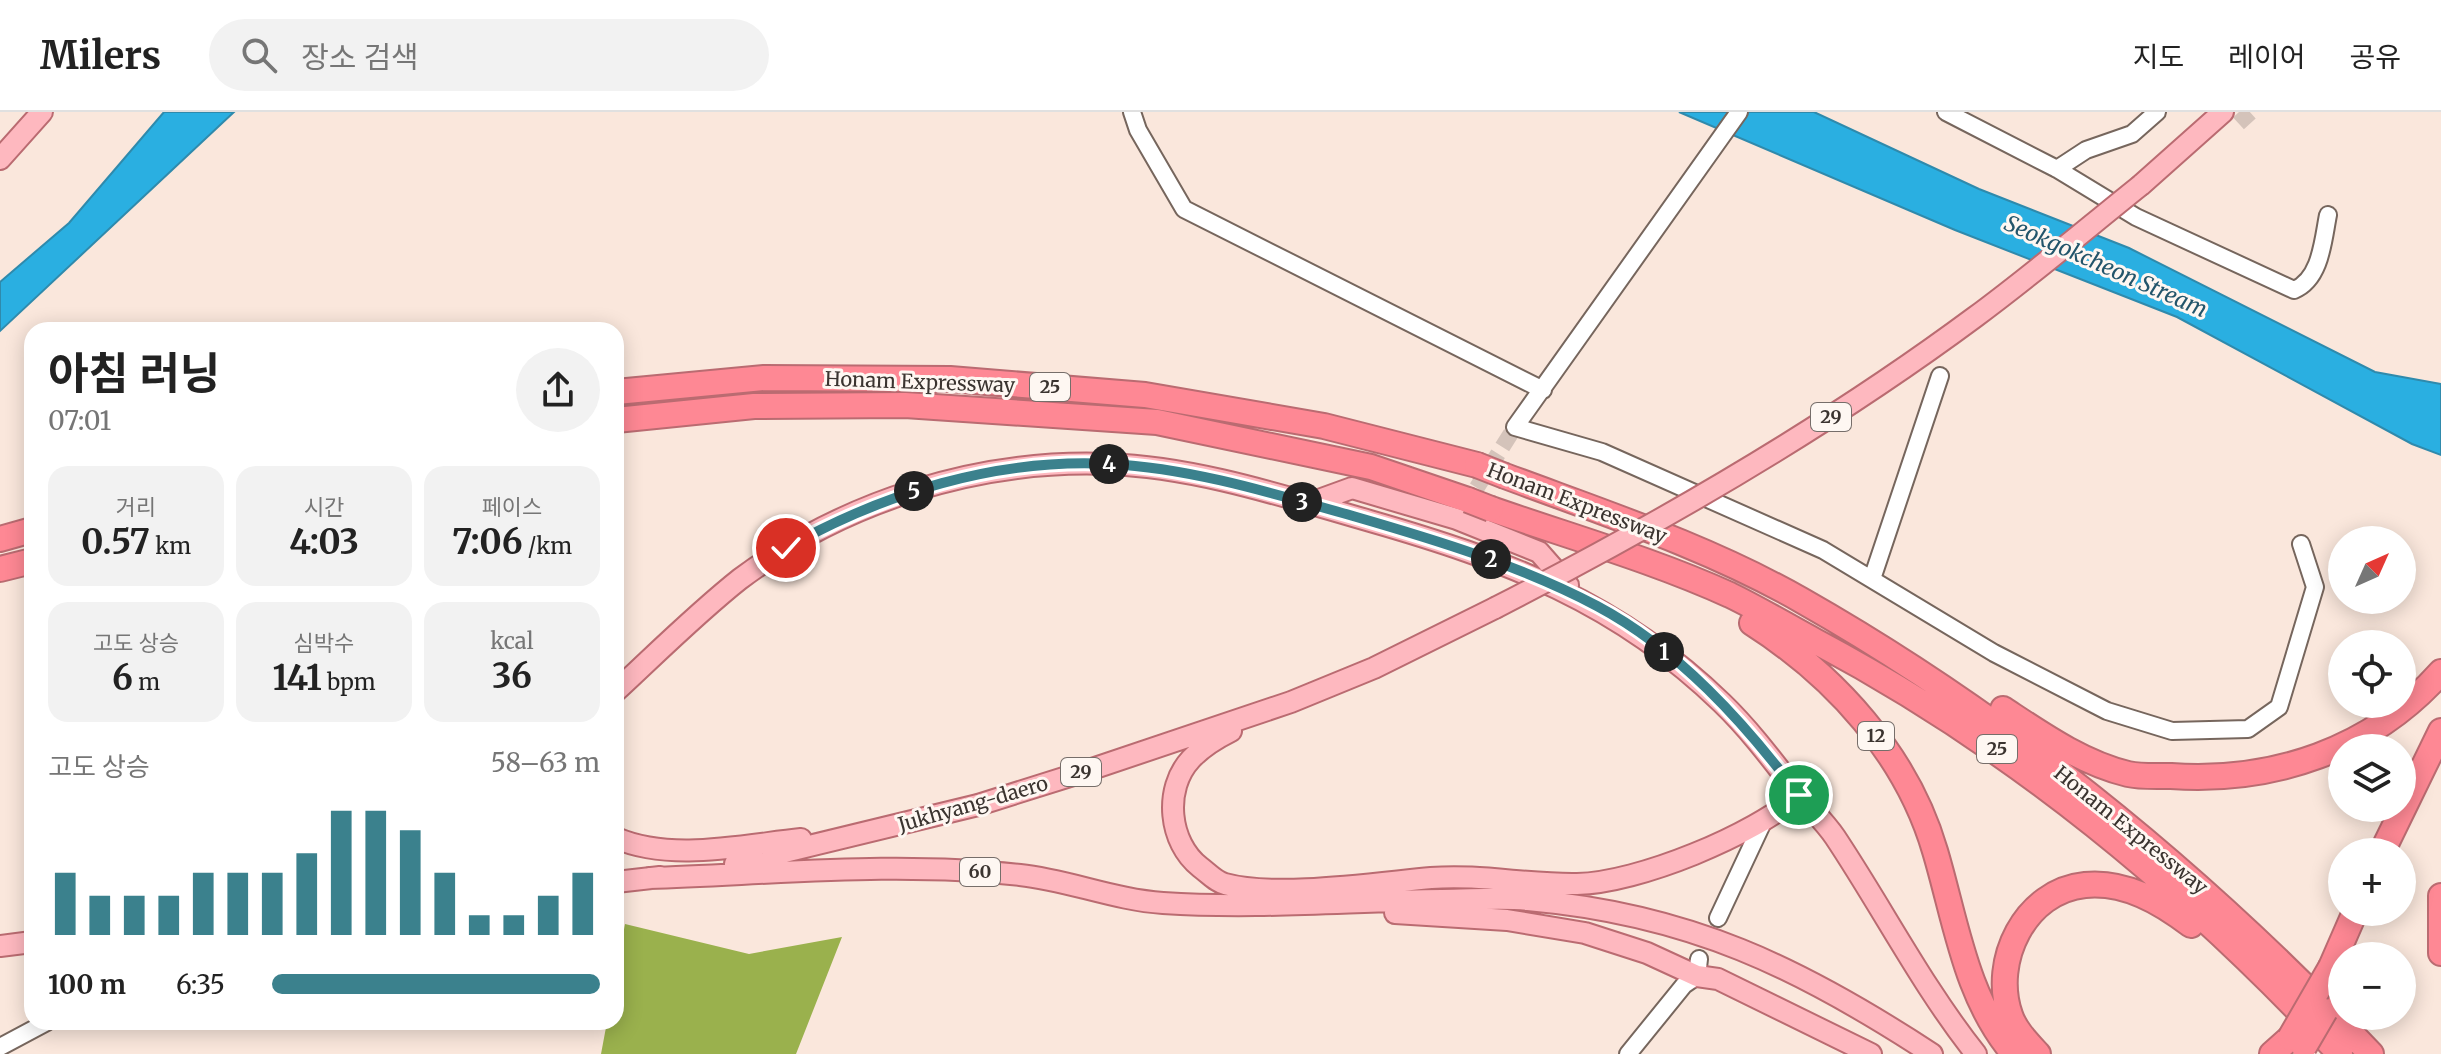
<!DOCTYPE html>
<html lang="ko">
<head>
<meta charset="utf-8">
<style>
	:root { --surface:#fff; --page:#f2f2f2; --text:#222; --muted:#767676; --line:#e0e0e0; --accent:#3b818d }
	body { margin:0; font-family:Merriweather,"Noto Sans KR",serif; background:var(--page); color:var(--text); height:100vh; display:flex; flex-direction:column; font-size:30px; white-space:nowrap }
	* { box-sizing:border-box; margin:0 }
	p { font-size:26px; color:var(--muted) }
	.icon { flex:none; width:44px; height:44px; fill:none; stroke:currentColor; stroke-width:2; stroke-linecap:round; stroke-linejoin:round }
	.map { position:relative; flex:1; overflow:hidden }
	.sheet { position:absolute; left:24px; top:210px; width:600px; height:708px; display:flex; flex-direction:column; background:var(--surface); border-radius:24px; box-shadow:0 4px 20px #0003 }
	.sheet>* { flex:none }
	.needle { width:52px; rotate:45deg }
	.fabs { position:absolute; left:2328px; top:414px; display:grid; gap:16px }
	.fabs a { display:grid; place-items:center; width:88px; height:88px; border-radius:50%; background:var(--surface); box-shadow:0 4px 20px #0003; font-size:40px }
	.pin { position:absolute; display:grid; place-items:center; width:68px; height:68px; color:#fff; margin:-34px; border:4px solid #fff; border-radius:50%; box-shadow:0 2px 8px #0007 }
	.km { position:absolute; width:40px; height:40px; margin:-20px; border-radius:50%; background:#222; color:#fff; font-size:22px; line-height:40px; text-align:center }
	.round { display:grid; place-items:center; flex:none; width:84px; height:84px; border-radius:42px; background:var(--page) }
	.headline { display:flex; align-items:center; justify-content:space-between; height:136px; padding:0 24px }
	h1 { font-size:44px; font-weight:700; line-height:60px }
	.figures { display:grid; grid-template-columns:repeat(3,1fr); gap:12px; height:136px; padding:8px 24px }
	.figures div { display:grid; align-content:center; border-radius:20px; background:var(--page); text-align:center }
	.figures b { font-size:34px; font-weight:700 }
	.figures small { font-size:22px; font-weight:400 }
	.figures p { font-size:22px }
	.chart { height:224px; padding:16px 24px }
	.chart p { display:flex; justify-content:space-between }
	.chart svg { width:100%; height:144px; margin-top:8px; stroke:var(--accent); stroke-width:6 }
	ul { padding:0 24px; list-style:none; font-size:26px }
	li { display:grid; grid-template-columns:128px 96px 1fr; align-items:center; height:60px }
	li i { height:20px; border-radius:10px; background:var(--accent) }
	header { display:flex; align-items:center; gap:48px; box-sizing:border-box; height:112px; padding:0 40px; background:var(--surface); border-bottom:2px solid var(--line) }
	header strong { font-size:38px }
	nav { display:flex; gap:44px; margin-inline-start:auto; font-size:28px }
	.search { width:560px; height:72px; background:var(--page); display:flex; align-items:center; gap:20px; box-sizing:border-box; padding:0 28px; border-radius:44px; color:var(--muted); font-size:30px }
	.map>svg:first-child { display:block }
	.forest { fill:#9ab14d }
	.water { fill:#2aafe1; stroke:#2f8aac; stroke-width:2 }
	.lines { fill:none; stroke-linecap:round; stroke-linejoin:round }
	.minor-tunnel { stroke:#d4c3ba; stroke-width:16; stroke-dasharray:16 8; stroke-linecap:butt }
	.minor-casing { stroke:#76665d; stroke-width:20 }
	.major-casing { stroke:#ba6b71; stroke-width:24 }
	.highway-casing { stroke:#ba6b71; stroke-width:28 }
	.minor { stroke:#fff; stroke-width:16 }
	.major { stroke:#feb8bf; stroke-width:20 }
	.highway { stroke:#fe8894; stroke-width:24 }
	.major-bridge-casing { stroke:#ba6b71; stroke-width:24; stroke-linecap:butt }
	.highway-bridge-casing { stroke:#ba6b71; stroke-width:28; stroke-linecap:butt }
	.major-bridge { stroke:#feb8bf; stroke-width:20 }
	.highway-bridge { stroke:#fe8894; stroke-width:24 }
	.route-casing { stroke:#fff; stroke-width:16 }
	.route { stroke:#3b818d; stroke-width:10 }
	.labels { text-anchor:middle; stroke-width:6; stroke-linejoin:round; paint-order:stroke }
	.shield { fill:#fef7f2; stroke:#766e6a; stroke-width:2 }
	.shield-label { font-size:18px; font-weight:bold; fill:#3b3430 }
	.street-label { font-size:20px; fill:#3b3430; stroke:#fef7f2 }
	.water-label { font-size:22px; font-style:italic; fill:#23556b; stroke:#fef7f2 }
</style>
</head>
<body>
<header>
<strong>Milers</strong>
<div class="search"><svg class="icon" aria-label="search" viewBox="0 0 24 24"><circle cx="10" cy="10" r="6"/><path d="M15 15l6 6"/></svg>장소 검색</div>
<nav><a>지도</a><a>레이어</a><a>공유</a></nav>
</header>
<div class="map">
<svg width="2441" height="942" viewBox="0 0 2441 942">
	<rect width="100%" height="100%" fill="#fae7dc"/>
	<path class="forest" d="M625,812L749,842L842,825L796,942H601L607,910H616V860Z"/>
	<path class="water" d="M164,0H234L0,219V170L69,111Z
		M1679,0H1814L1979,77L2129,136L2375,260L2441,272V343L2412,332L2177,205L1955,118Z"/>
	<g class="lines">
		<path class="minor-tunnel" d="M2239,0L2250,12
			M1464,396L1515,315"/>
		<defs>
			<path id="minor" d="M1132,0L1138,18L1184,97L1543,278
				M1739,0L1515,315L1602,340L1823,438L1994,541L2107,599L2172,619L2248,617L2279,595L2315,475L2301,432
				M1946,0L2057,57L2136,105L2294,178C2321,167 2323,128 2328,103
				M2057,57L2086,38L2132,22L2157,0
				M1872,467L1940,264
				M1718,806L1763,710
				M0,935L47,910
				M1628,942L1684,873L1697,864L1699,847"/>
			<path id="major" d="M0,47L42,0
				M2141,73L2223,0
				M1308,392L1352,376L1457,407L1539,440L1568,473
				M616,579C656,542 697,501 740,467C845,389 978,347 1108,352C1196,355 1286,385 1370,409C1506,448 1618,490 1722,591C1750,618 1773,649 1797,680C1809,695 1824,709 1835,725C1883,797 1922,874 1976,942
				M1231,619C1217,626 1202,635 1191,647C1163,677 1169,731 1200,755C1208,761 1216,770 1225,772C1276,786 1376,771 1431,766C1480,762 1528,773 1577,772C1638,771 1754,723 1799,683
				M616,726C671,750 743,733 801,727
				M735,752L978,693L1086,659L1291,590L1374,556L1495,496
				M649,766C772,762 898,749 1020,763C1068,768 1115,788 1163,791C1256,797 1349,789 1442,788C1470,788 1500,785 1528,788C1689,802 1799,855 1932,942
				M616,770L660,765
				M1395,801L1507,808L1585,821L1647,841L1697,864L1718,867L1871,942
				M0,834L32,830"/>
			<path id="highway" d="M616,280L764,266L950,267L1145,283L1324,314L1477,353
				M616,308L754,294L905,293L1157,310L1371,355L1468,388
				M1505,364C1604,401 1708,435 1801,488C2014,609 2202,764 2371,942
				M1491,397C1571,425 1653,448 1730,483C1759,497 1787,514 1815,529C2016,636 2185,776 2340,942
				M0,427L32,418
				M0,457L32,449
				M1752,511C1835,564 1907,643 1935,739C1956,809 1965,885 2014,942
				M2003,597C2041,622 2082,651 2128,662C2141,665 2157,664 2171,664C2273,671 2372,638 2441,560
				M2382,740L2441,619
				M2441,784V841
				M2331,855L2355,800
				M2038,942C2027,930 2015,918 2010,903C1991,849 2025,779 2085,773C2125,769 2161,790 2191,813
				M2272,942L2290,926"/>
		</defs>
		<use href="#minor" class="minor-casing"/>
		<use href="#major" class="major-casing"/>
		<use href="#highway" class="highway-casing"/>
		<use href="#minor" class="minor"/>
		<use href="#major" class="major"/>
		<use href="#highway" class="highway"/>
		<defs>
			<path id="major-bridge" d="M1495,496C1661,411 1824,317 1975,205C2032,163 2086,117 2141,73"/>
			<path id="highway-bridge" d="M1477,353L1505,364
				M1468,388L1491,397
				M2290,926L2331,855
				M2304,935L2325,899"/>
		</defs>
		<use href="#major-bridge" class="major-bridge-casing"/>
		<use href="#highway-bridge" class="highway-bridge-casing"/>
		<use href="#major-bridge" class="major-bridge"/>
		<use href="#highway-bridge" class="highway-bridge"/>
	</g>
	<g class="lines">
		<defs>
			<path id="route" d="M786,436C884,381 996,346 1110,352C1191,356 1275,382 1353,404C1436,428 1519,453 1597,494C1678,537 1744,610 1799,683"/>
		</defs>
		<use href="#route" class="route-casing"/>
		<use href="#route" class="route"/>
	</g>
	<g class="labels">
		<g class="shield">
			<rect x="1030" y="261" width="40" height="28" rx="6"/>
			<rect x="1811" y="291" width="40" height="28" rx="6"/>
			<rect x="1858" y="610" width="36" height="28" rx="6"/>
			<rect x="1977" y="623" width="40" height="28" rx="6"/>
			<rect x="1061" y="646" width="40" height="28" rx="6"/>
			<rect x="960" y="746" width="40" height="28" rx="6"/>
		</g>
		<g class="shield-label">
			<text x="1050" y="281">25</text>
			<text x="1831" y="311">29</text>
			<text x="1876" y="630">12</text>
			<text x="1997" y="643">25</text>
			<text x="1081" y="666">29</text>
			<text x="980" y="766">60</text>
		</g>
		<g class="street-label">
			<text transform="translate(920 270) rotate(2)" y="7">Honam Expressway</text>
			<text transform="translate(1577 391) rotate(21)" y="7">Honam Expressway</text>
			<text transform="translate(973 692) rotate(-16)" y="7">Jukhyang-daero</text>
			<text transform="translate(2131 718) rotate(39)" y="7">Honam Expressway</text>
		</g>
		<g class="water-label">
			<text transform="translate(2106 154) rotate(24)" y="8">Seokgokcheon Stream</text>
		</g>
	</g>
</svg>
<div class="fabs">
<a><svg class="needle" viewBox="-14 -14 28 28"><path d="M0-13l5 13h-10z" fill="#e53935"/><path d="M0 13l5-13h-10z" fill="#767676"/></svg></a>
<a><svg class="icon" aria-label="locate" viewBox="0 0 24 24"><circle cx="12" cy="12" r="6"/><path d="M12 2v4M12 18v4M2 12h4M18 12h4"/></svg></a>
<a><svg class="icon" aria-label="layers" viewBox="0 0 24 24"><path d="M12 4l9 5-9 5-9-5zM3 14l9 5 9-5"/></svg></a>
<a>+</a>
<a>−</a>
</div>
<div class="pin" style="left:1799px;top:683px;background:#1e9e55"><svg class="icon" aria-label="arrive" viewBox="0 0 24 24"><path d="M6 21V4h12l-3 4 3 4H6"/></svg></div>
<div class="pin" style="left:786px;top:436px;background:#d93025"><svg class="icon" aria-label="check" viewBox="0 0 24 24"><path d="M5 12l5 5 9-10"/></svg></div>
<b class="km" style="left:1664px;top:540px">1</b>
<b class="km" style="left:1491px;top:447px">2</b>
<b class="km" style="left:1302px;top:390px">3</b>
<b class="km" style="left:1109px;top:352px">4</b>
<b class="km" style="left:914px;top:379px">5</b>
<section class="sheet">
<div class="headline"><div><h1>아침 러닝</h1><p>07:01</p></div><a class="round"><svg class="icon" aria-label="share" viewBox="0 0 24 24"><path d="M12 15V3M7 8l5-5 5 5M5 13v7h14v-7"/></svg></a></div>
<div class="figures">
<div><p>거리</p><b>0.57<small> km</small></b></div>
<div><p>시간</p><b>4:03</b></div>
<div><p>페이스</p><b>7:06<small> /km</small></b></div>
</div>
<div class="figures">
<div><p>고도 상승</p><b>6<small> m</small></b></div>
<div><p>심박수</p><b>141<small> bpm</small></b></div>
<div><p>kcal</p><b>36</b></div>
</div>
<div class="chart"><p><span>고도 상승</span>58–63 m</p>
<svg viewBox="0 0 160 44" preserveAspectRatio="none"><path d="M5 44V25M15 44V32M25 44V32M35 44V32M45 44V25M55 44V25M65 44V25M75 44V19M85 44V6M95 44V6M105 44V12M115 44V25M125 44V38M135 44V38M145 44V32M155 44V25"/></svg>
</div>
<ul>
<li><b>100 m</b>6:35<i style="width:100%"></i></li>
</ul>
</section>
</div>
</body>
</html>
